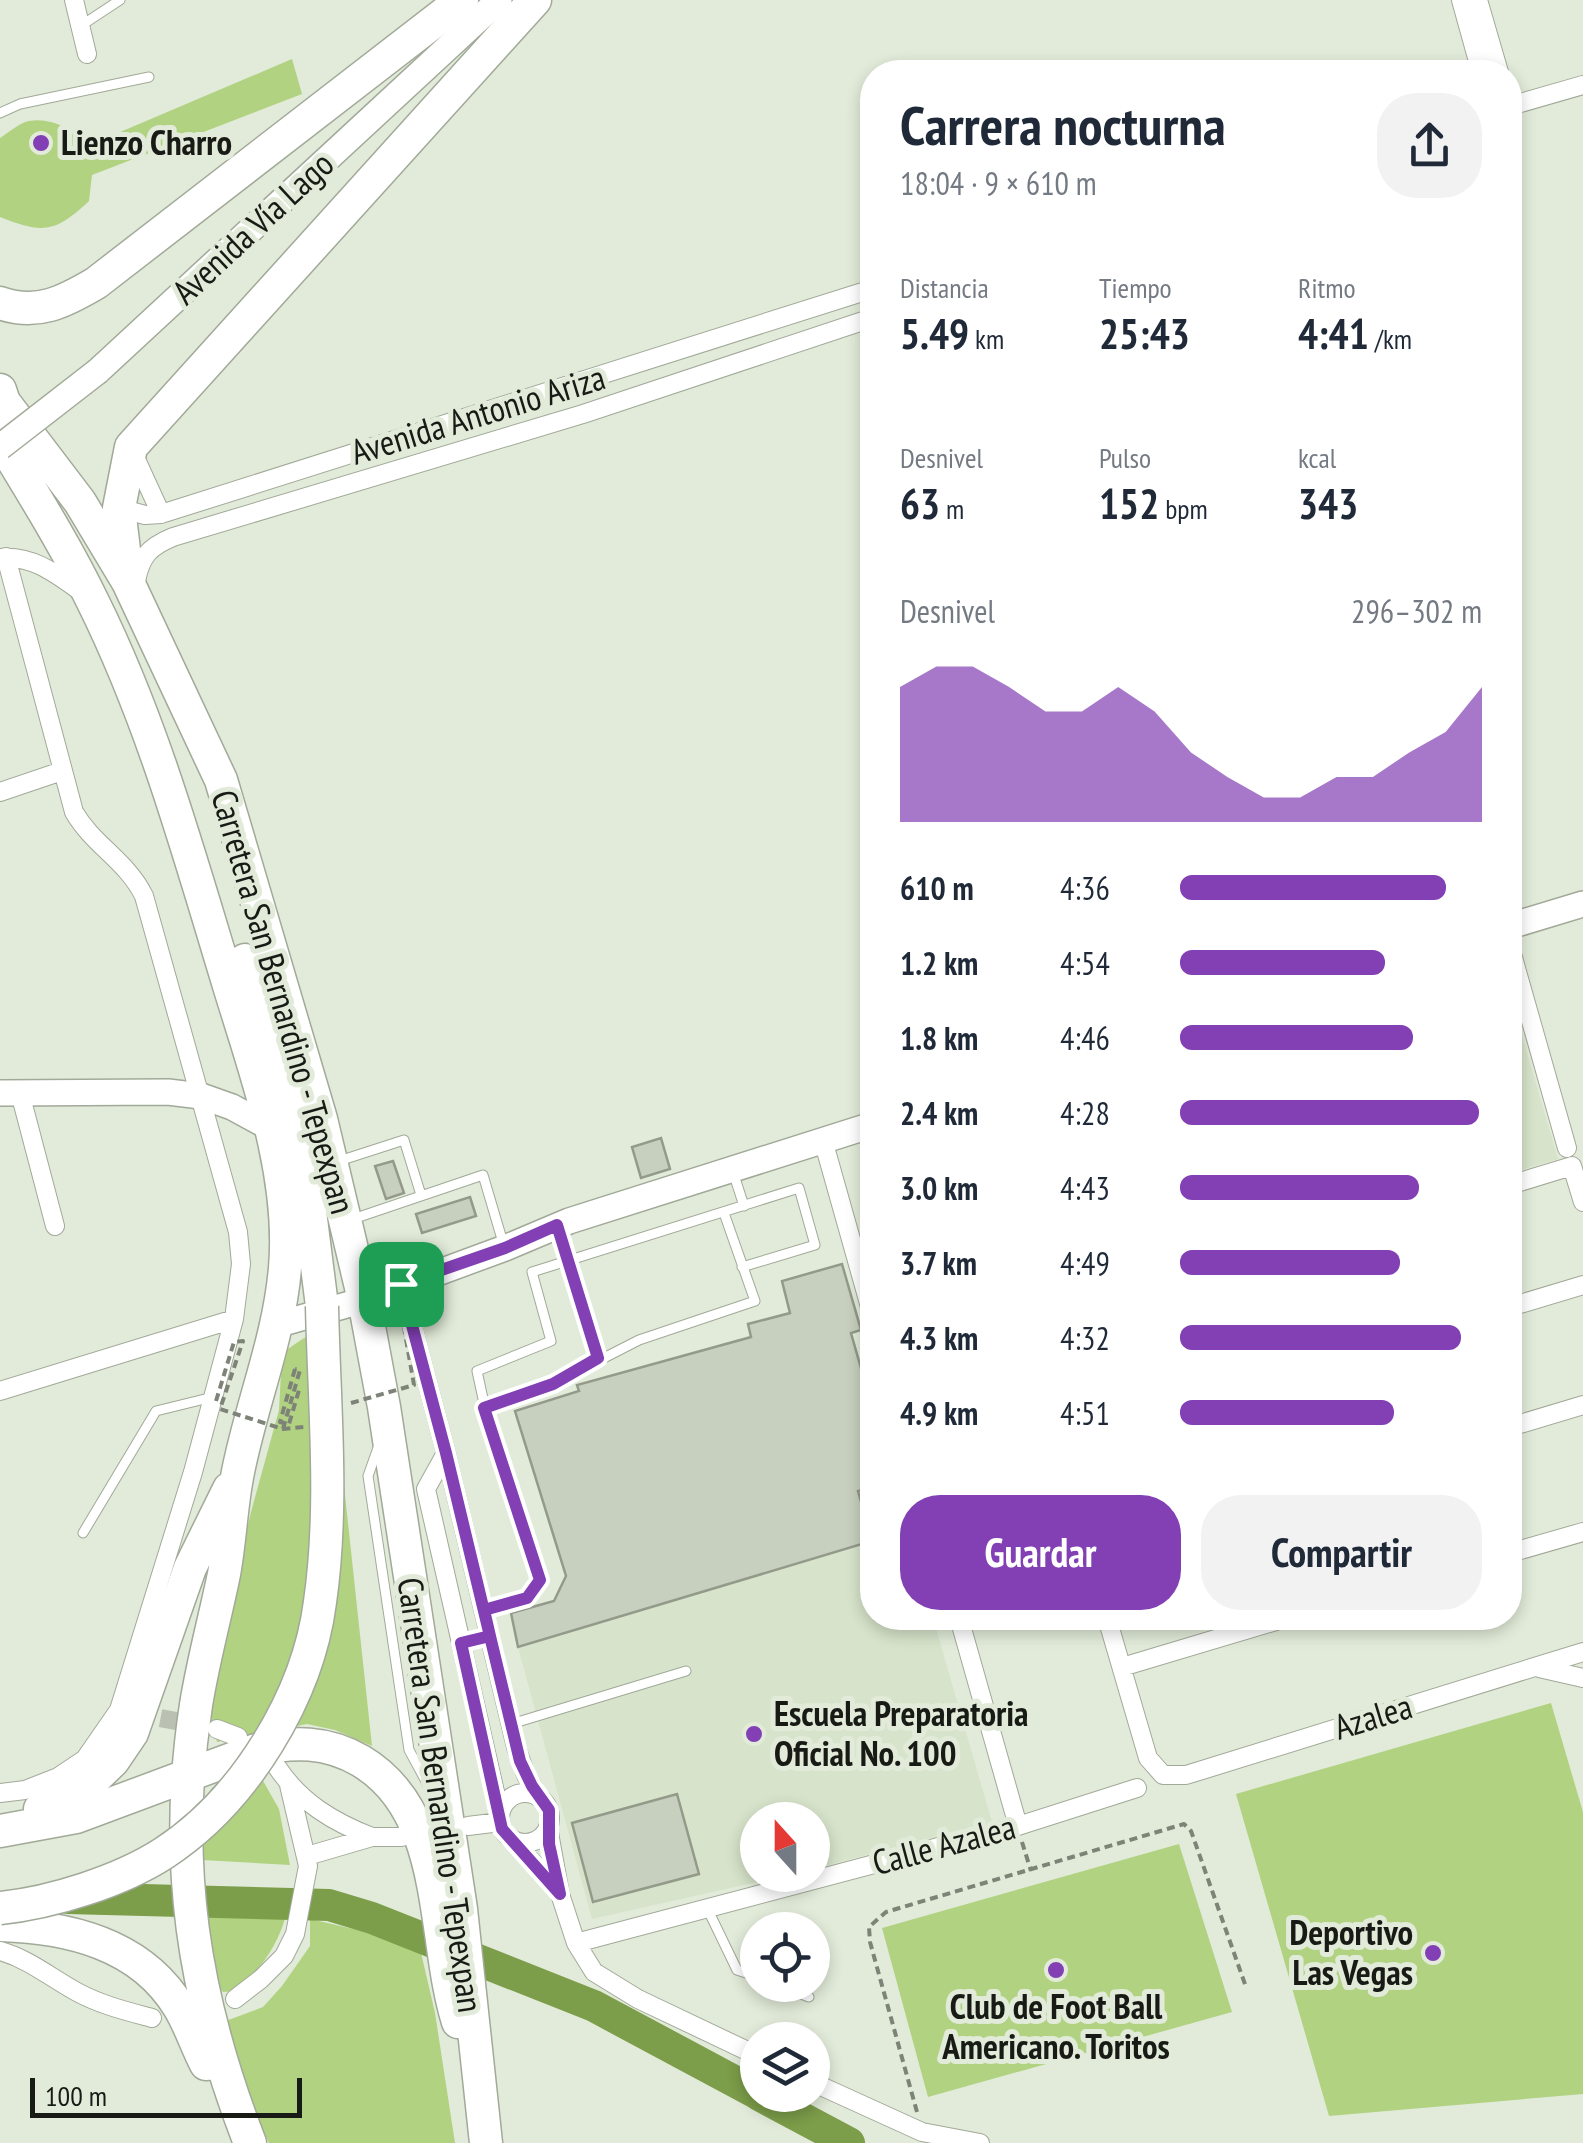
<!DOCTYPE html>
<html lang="es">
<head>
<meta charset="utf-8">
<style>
	:root { --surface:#fff; --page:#f2f2f3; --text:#1f2937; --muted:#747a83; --accent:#8240b4 }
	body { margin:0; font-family:"PT Sans Narrow",sans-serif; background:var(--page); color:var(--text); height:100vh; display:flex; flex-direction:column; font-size:38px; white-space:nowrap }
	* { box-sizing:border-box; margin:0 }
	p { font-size:32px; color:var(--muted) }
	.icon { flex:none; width:55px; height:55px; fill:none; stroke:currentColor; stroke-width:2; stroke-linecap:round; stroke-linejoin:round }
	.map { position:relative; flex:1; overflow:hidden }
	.sheet { position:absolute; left:860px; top:60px; width:662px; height:1570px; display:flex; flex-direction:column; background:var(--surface); border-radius:40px; box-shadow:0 5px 15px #0003 }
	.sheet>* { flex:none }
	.needle { width:65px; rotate:339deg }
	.fabs { position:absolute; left:740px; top:1802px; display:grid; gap:20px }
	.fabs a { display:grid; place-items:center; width:90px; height:90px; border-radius:50%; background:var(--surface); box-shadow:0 5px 15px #0003; font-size:50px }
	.scale { position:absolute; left:30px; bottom:25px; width:272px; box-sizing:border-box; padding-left:10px; border:5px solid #181b15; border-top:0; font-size:28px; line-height:35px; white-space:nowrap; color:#181b15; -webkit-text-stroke:8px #e2ebd9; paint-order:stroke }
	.pin { position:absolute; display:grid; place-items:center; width:85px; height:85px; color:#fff; margin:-42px; border-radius:20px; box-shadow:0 5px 15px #0006 }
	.round { display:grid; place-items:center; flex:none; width:105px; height:105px; border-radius:40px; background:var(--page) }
	.head { display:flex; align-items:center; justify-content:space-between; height:170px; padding:0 40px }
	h1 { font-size:55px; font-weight:700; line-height:75px }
	.figures { display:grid; grid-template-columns:repeat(3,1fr); gap:15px; height:170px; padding:10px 40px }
	.figures div { display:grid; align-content:center }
	.figures b { font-size:42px; font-weight:700 }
	.figures small { font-size:28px; font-weight:400 }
	.figures p { font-size:28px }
	.chart { height:280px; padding:20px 40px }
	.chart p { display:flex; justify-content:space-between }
	.chart svg { width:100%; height:180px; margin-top:10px; fill:var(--accent); opacity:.7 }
	.cta { display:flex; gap:20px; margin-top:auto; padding:20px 40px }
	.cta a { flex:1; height:115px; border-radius:40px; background:var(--accent); color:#fff; font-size:40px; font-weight:700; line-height:115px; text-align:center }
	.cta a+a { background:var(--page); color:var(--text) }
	ul { padding:0 40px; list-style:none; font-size:32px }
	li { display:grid; grid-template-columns:160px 120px 1fr; align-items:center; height:75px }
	li i { height:25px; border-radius:12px; background:var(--accent) }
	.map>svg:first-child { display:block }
	.built { fill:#d7e3ca }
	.green { fill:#b0d281 }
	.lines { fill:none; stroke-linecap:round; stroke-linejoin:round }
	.river { stroke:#7c9d49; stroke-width:32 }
	.building { fill:#c7cfbe; stroke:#939a8a; stroke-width:2.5 }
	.street-tunnel { stroke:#bac1b2; stroke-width:18; stroke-dasharray:18 9; stroke-linecap:butt }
	.lane-casing { stroke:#a1a998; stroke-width:11 }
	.street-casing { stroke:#a1a998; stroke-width:20 }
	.secondary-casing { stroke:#a1a998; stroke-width:28 }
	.highway-casing { stroke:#a1a998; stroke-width:35 }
	.path { stroke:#7d8377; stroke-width:4; stroke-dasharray:8 5; stroke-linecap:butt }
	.lane { stroke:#fff; stroke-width:9 }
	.street { stroke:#fff; stroke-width:18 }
	.secondary { stroke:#fff; stroke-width:25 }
	.highway { stroke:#fff; stroke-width:32 }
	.secondary-bridge-casing { stroke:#a1a998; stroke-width:28; stroke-linecap:butt }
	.highway-bridge-casing { stroke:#a1a998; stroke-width:35; stroke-linecap:butt }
	.path-bridge { stroke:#7d8377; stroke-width:4; stroke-dasharray:8 5; stroke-linecap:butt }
	.secondary-bridge { stroke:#fff; stroke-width:25 }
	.highway-bridge { stroke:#fff; stroke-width:32 }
	.route-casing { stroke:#fff; stroke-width:20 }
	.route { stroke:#8240b4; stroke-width:12 }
	.poi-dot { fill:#8240b4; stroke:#e2ebd9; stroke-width:4 }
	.labels { text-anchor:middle; stroke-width:10; stroke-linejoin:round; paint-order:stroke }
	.poi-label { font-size:35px; font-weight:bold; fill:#181b15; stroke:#e2ebd9; text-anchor:start }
	.street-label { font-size:35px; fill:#181b15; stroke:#e2ebd9 }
</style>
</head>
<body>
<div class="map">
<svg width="1583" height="2143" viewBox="0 0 1583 2143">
	<rect width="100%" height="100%" fill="#e2ebd9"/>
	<path class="built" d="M1510,994L1558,1159L1510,1173Z
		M872,1540V1618H933L992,1822L813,1869L812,1820H758V1875H788L592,1919L518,1647Z"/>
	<path class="green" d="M292,59L302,94L92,175L89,201C55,233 43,234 0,217V138C8,133 19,123 29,121C51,117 74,129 85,147Z
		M327,1328L372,1746L335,1730L307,1724L217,1742L207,1698L251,1512L279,1410L282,1353L304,1338Z
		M1551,1703L1583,1812V2094L1329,2116L1236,1794Z
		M258,1772L279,1809L290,1865L202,1860V1809L212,1788Z
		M1179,1844L1232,2012L928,2097L882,1928Z
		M206,1913L286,1914C280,1943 259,1971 237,1991L223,1992L214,1980Z
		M310,1919L419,1944L435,2013L455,2143H269L252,2108L223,2022L263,2007L282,1986L310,1946Z"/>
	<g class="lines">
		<path class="river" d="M68,1898L329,1905L372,1918L594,2006L758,2094
			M759,2095L849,2143"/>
	</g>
	<path class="building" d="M661,1138L670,1169L641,1178L632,1147Z
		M393,1161L404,1193L386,1199L375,1166Z
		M470,1197L476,1216L422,1233L416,1214Z
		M842,1264L861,1330L851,1333L870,1400H872V1487L858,1491L872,1541L518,1647L511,1613L554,1601L566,1576L515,1411L579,1391L577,1385L751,1337L748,1324L790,1313L782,1281Z
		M677,1794L699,1874L593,1902L572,1823Z"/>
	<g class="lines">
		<path class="street-tunnel" d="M134,1713L197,1725"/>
		<defs>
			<path id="lane" d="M82,25L120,0
				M0,113L20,104L149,77
				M864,1130L872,1157
				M339,1161L404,1140L421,1195
				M733,1172L744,1206
				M350,1220L483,1175L504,1246
				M558,1227L597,1358
				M485,1408L553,1384L639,1340L755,1301L724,1213
				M379,1445L368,1476L409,1750L428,1785
				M83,1533L156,1411L213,1397
				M484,1610L527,1598L540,1580L485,1408L477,1371L551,1341L532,1272L799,1188L815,1245L742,1267
				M511,1724L686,1671
				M707,1908L737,1970L758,1977
				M778,1985L809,1997"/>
			<path id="street" d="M74,0L87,54
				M1461,0L1481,72
				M1478,0L1499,72
				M1510,106L1583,85
				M134,455L161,514
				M115,507L145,515L161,514L872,289
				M0,558C32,555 55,573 80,591
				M136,581C141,556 149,547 173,537L583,414L872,318
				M0,792L62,771
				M1510,947L1567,1148
				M20,1093L55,1226
				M823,1140L872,1314
				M1510,1185L1572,1166L1583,1202
				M401,1284L446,1453L426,1489L500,1814
				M1510,1307L1583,1285
				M0,1391L234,1319
				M1510,1427L1583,1405
				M446,1453L516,1747L526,1775L538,1796
				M1510,1553L1583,1532
				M959,1618L1018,1826
				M1107,1618L1148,1758L1163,1775H1186L1583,1652
				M1122,1667L1286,1618
				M1539,1668L1583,1678
				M217,1729L238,1737
				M277,1767C300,1802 333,1822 372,1837
				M500 1818a25 25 0 1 1 50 0a25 25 0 1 1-50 0Z
				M0,1793L25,1790L58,1777L85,1759L119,1710L193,1472L234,1319L241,1264L238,1232L144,896C127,861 93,845 74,812L6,557
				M468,1826L500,1822
				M548,1827L560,1894L576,1943L594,1972L638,1999L758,2056
				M513,1841L557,1889
				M307,1856L372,1837H402
				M576,1943L1018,1826L1137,1788
				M0,1951C29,1959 51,1978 77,1992C101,2005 126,2011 152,2018
				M235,1999L261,1979L284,1956L295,1934L308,1866L289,1785
				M812,2082L922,2132L980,2143"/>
			<path id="secondary" d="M98,371L499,0
				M1510,926L1583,904
				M0,1093L168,1092L201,1096L232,1107L269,1127
				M276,1325L364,1300L505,1248L569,1221L872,1125"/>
			<path id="highway" d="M0,303C37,316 64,302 96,283L462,0
				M0,390L4,402L80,502L128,582L221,780L321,1119L364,1300L384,1407L461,1909L486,2143
				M0,439C32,492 66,546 93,602C154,725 190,858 230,989C257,1077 293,1175 285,1268C279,1340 250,1407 237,1477C231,1509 230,1542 224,1574C215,1618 203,1661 196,1705C172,1861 193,1997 250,2143
				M126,567L119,508L131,447L535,0
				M245,960L303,1156L322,1306
				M40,1809L87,1786L113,1761L132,1733L190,1568L229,1489
				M0,1831L76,1817L256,1750C293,1741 327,1741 361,1761C448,1813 431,1936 458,2022
				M0,1925C69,1927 141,1944 179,2007C190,2025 196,2045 206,2064"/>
		</defs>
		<use href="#lane" class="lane-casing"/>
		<use href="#street" class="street-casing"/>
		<use href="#secondary" class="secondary-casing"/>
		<use href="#highway" class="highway-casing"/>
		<path class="path" d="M295,1369L280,1422L289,1424L299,1390
			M1022,1842L1031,1871
			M917,2112L870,1942L869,1927L886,1912L1184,1824L1191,1831L1246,1987"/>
		<use href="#lane" class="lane"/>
		<use href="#street" class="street"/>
		<use href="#secondary" class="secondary"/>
		<use href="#highway" class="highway"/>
		<defs>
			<path id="secondary-bridge" d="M0,447L98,371"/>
			<path id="highway-bridge" d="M0,1908C51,1903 121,1881 164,1853C245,1800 308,1696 320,1602C334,1505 324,1404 322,1306"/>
		</defs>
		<use href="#secondary-bridge" class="secondary-bridge-casing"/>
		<use href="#highway-bridge" class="highway-bridge-casing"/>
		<path class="path-bridge" d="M216,1401L234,1342L243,1341L220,1409L283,1429L304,1427
			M351,1403L414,1385L402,1316L394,1318
			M283,1429L300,1370L295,1369"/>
		<use href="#secondary-bridge" class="secondary-bridge"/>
		<use href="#highway-bridge" class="highway-bridge"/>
	</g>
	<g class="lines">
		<defs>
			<path id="route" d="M401,1284L446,1453L520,1761L532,1786L549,1810V1844L560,1894L502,1829L461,1643L490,1636L484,1610L527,1598L540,1580L484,1408L553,1384L598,1358L557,1225L505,1248L401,1284"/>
		</defs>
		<use href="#route" class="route-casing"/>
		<use href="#route" class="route"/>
	</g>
	<g class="poi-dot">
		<circle cx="41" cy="143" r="10"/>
		<circle cx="754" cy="1734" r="10"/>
		<circle cx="1433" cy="1953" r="10"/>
		<circle cx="1056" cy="1970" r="10"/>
	</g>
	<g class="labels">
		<g class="poi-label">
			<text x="61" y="155">Lienzo Charro</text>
			<text x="774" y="1726">Escuela Preparatoria<tspan x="774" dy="40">Oficial No. 100</tspan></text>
			<text x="1413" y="1945" text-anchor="end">Deportivo<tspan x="1413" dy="40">Las Vegas</tspan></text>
			<text x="1056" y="2019" text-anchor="middle">Club de Foot Ball<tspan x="1056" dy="40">Americano. Toritos</tspan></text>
		</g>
		<g class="street-label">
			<text transform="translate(253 228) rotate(-43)" y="12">Avenida Vía Lago</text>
			<text transform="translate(478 415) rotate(-17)" y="12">Avenida Antonio Ariza</text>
			<text transform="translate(283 1002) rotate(74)" y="12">Carretera San Bernardino - Tepexpan</text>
			<text transform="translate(1373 1717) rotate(-17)" y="12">Azalea</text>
			<text transform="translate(440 1795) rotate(82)" y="12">Carretera San Bernardino - Tepexpan</text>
			<text transform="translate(944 1845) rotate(-15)" y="12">Calle Azalea</text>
		</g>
	</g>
</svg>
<div class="fabs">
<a><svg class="needle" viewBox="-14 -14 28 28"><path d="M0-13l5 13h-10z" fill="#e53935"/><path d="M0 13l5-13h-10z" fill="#747a83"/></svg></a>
<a><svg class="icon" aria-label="locate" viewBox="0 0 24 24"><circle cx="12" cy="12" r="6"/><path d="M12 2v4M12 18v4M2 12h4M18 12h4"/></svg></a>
<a><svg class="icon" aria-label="layers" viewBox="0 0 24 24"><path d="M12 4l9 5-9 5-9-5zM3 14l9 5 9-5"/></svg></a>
</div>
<div class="scale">100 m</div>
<div class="pin" style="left:401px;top:1284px;background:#1e9e55"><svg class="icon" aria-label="arrive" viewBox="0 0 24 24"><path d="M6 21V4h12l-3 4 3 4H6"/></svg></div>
<section class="sheet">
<div class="head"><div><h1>Carrera nocturna</h1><p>18:04 · 9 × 610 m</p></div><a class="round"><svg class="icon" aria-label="share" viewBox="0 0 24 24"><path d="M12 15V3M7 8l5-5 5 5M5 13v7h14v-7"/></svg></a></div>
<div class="figures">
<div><p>Distancia</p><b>5.49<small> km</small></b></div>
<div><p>Tiempo</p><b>25:43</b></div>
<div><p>Ritmo</p><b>4:41<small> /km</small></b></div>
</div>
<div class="figures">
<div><p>Desnivel</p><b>63<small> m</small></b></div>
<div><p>Pulso</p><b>152<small> bpm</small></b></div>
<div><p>kcal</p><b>343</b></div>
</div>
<div class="chart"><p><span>Desnivel</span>296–302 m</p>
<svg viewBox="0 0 160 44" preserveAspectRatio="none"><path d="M0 44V11L10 6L20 6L30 11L40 17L50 17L60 11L70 17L80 27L90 33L100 38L110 38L120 33L130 33L140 27L150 22L160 11V44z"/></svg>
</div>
<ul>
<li><b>610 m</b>4:36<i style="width:88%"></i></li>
<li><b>1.2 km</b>4:54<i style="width:68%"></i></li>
<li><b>1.8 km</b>4:46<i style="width:77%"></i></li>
<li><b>2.4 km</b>4:28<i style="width:99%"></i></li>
<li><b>3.0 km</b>4:43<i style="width:79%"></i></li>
<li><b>3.7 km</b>4:49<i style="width:73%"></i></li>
<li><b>4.3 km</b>4:32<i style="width:93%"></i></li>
<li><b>4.9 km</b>4:51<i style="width:71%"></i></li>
</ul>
<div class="cta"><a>Guardar</a><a>Compartir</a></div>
</section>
</div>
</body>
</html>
